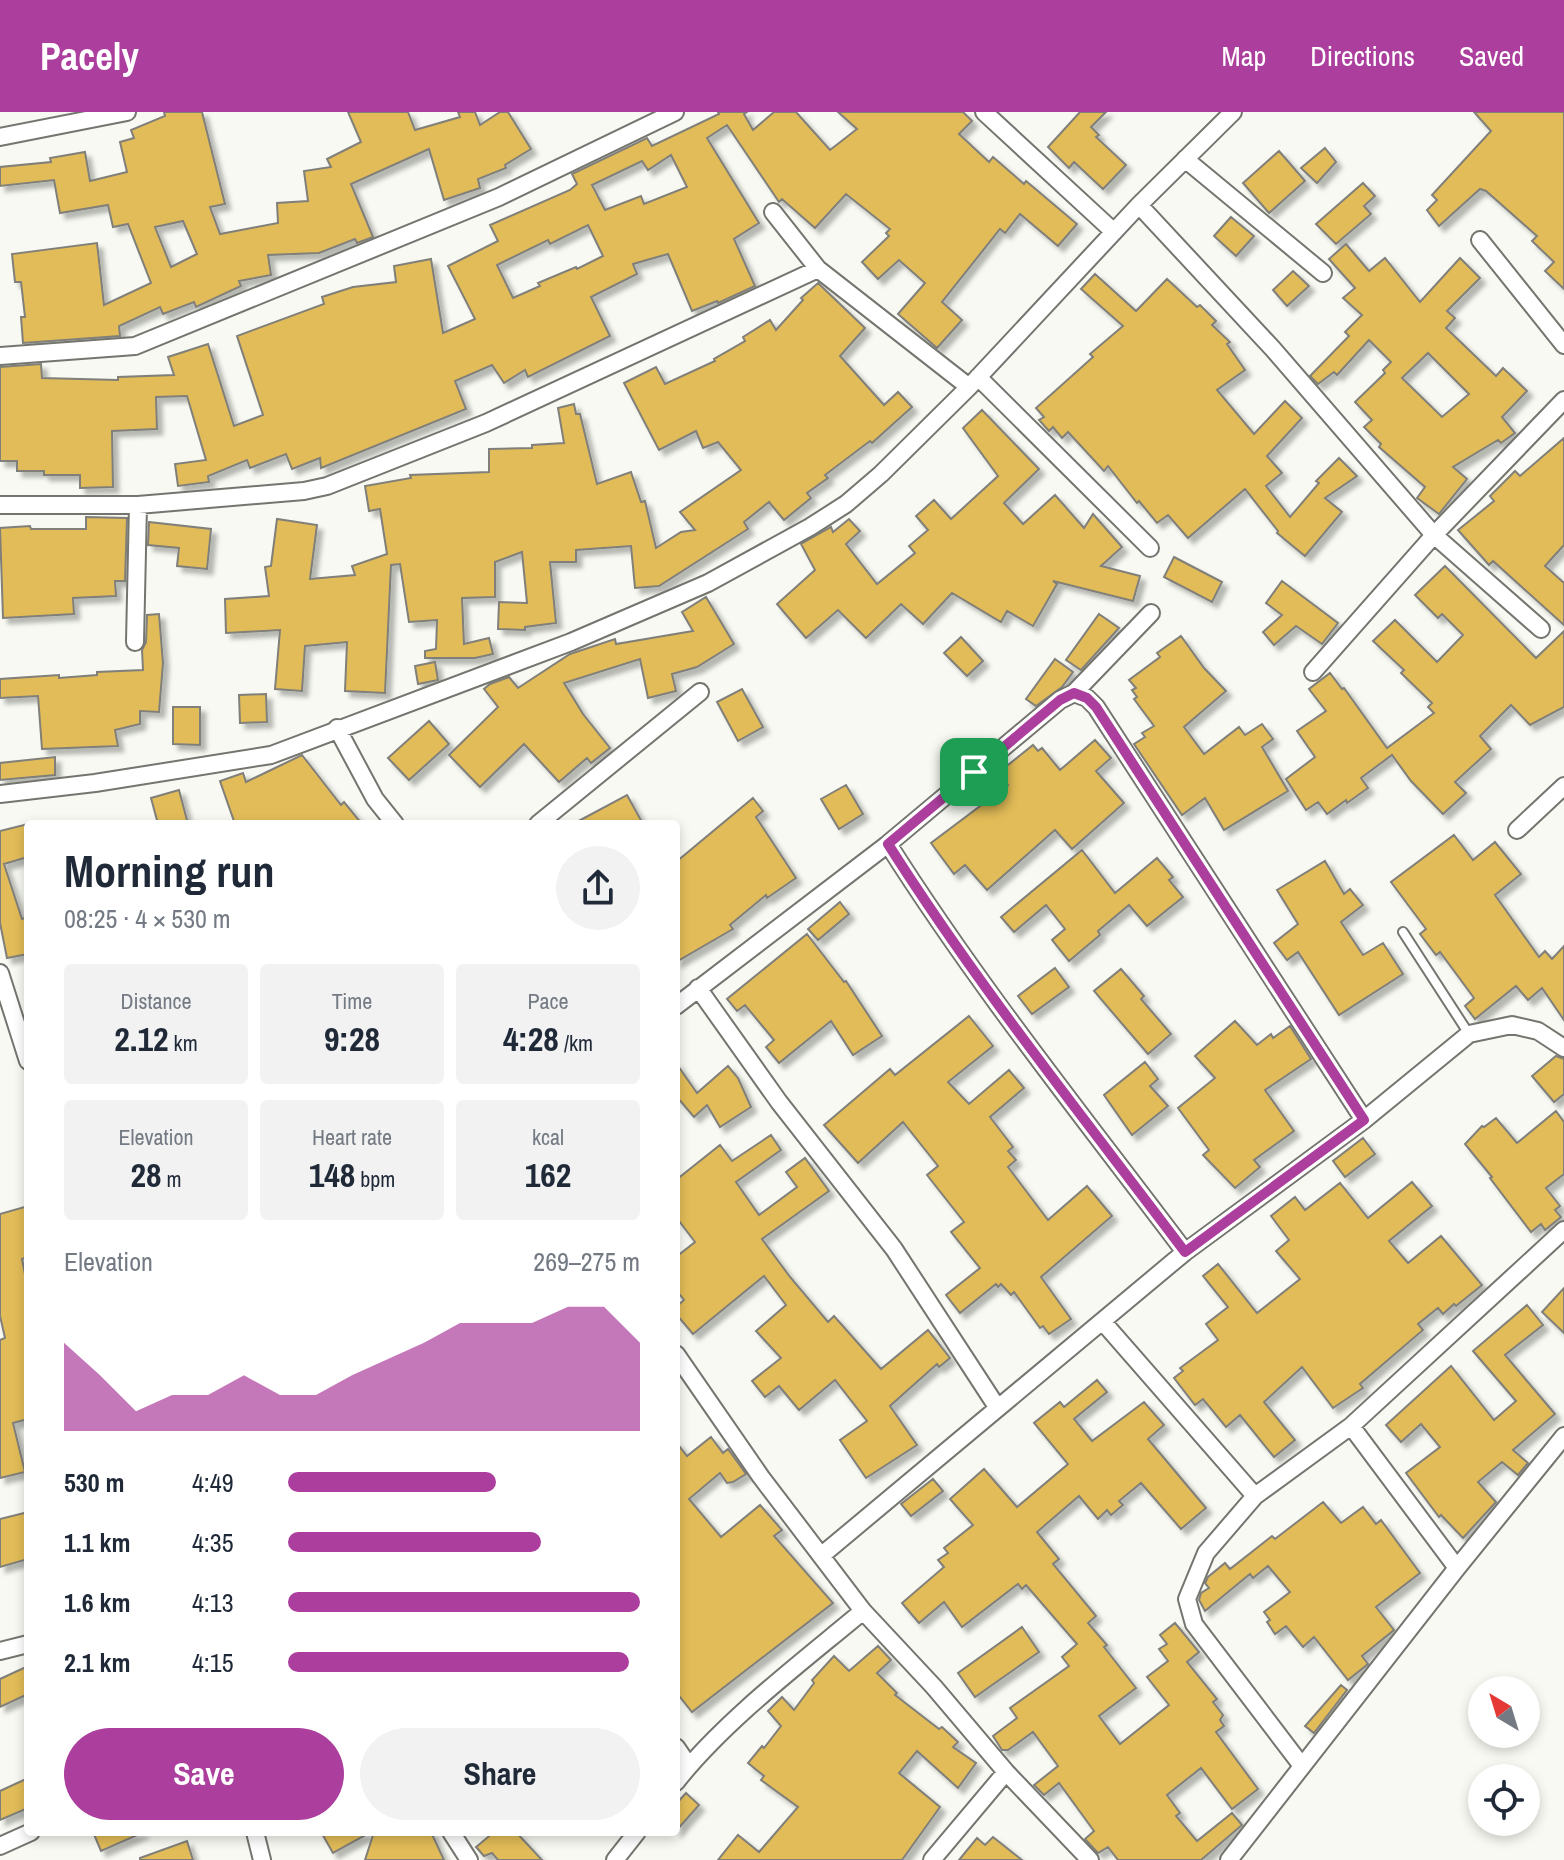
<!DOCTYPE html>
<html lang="en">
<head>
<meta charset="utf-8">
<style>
	:root { --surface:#fff; --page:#f2f2f3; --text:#1f2937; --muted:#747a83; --accent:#ac3f9d }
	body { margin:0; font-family:"Archivo Narrow",sans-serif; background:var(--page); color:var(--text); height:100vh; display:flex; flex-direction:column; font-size:30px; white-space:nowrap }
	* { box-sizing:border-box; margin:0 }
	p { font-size:26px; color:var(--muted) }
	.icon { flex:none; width:44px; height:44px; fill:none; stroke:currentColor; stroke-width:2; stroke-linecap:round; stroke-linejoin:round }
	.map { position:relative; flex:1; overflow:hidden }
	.sheet { position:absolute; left:24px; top:708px; width:656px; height:1016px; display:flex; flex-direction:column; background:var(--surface); border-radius:8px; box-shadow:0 4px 12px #0003 }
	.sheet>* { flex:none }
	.needle { width:52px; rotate:322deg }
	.controls { position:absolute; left:1468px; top:1564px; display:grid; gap:16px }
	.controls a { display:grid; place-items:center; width:72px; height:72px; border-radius:50%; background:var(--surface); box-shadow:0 4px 12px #0003; font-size:40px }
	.pin { position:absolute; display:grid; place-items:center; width:68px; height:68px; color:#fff; margin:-34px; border-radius:16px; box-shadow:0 4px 12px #0006 }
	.round { display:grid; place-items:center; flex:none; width:84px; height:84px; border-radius:42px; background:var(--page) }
	.summary { display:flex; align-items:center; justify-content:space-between; height:136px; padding:0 40px }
	h1 { font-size:44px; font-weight:800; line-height:60px }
	.figures { display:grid; grid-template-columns:repeat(3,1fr); gap:12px; height:136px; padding:8px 40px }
	.figures div { display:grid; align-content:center; border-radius:8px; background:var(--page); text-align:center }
	.figures b { font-size:34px; font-weight:800 }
	.figures small { font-size:22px; font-weight:400 }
	.figures p { font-size:22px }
	.chart { height:224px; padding:16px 40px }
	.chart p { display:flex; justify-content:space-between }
	.chart svg { width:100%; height:144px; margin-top:8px; fill:var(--accent); opacity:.7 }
	.action { display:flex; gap:16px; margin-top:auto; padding:16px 40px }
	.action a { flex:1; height:92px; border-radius:48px; background:var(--accent); color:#fff; font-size:32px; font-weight:800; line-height:92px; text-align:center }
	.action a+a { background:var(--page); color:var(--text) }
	ul { padding:0 40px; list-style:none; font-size:26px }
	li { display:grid; grid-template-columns:128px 96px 1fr; align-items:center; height:60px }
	li i { height:20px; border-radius:10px; background:var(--accent) }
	header { display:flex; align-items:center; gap:48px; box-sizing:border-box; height:112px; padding:0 40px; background:var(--accent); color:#fff }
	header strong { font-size:38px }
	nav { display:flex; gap:44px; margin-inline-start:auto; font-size:28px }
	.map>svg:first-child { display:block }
	.building { fill:#e2bc58; stroke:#817f79; stroke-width:2; fill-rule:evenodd; filter:url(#shadow) }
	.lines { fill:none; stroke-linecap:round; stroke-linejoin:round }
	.lane-casing { stroke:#74756f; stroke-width:12 }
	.street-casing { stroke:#74756f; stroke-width:20 }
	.lane { stroke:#fff; stroke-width:8 }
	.street { stroke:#fff; stroke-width:16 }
	.route-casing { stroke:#fff; stroke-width:16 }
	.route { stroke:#ac3f9d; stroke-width:10 }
</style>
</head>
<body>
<header>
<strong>Pacely</strong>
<nav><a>Map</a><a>Directions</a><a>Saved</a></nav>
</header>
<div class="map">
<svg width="1564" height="1748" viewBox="0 0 1564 1748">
	<defs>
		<filter id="shadow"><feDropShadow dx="5.5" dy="5.5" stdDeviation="2" flood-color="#0004"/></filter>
	</defs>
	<rect width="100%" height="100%" fill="#f7f9f2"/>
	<path class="building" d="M164,0H202L225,92L210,95L220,122L278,111L277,91L308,89L304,59L331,55L327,47L361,30L348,0H408L415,18L460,5L458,0H475L480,13L500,0H508L531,37L505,53L506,56L478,67L480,76L444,88L429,37L351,72L373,125L357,131L355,127L319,141L268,143L271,163L239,169L241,174L196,195L194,190L163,202L160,195L119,214L120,224L23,231L21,205H25L21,170H15L12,142L97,131L104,193L151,171L128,112L113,115L108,93L60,101L54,68L0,74V55L51,50L50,46L85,40L90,69L127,60L120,30L134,26L131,18L165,4ZM183,109L197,142L171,155L155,115Z
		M718,0H747L744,2L753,18L774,0H796L830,38L857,17L838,0H963L972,9L959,22L989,50L993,45L1024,72L1026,69L1077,112L1058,134L1020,102L1005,121L1000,117L942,190L962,208L937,236L898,202L925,171L899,148L878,167L862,150L889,124L886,121L890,117L846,82L815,116L782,87L779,90L727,13L707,26L759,111L734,127L755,174L718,191L717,189L692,199L668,142L633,152L637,162L591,185L610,224L528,265L525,258L504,271L492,253L455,269L466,297L321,356L320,346L292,357L286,342L250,356L247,348L208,364L209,370L178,374L175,352L206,348L187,284L156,285L157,317L112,319L113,375L80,376V363H44V359H17V349H0V255L41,252L42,266L118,268V265L174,263L168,245L208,232L234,314L263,303L237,224L324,192L322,185L353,175L396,170L394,154L431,147L443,221L475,207L448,154L498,129L490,113L570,78L577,72L572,62L647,26L652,34L719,2ZM671,43L687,75L644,92L641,84L605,98L592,73L642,49L648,58ZM588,113L603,144L577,157L576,155L538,171L540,174L513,186L497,153L548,128L550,132Z
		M1080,0H1106L1091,15L1099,23L1096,25L1126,53L1103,77L1074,50L1069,56L1048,35Z
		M1474,0H1564V177L1545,159L1554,150L1532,129L1537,124L1486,79L1480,77L1439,114L1427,98L1437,88L1432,83L1491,19Z
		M1325,36L1336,50L1317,71L1301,56Z
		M1279,39L1305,69L1269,101L1243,71Z
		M1363,71L1375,84L1364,94L1371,102L1336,132L1316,112Z
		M1231,105L1254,124L1236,144L1214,124Z
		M1346,132L1369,159L1385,146L1420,190L1460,146L1480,166L1447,199L1455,206L1446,216L1496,264L1503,256L1527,279L1502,305L1515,321L1501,331L1498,328L1453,355L1467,367L1439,402L1417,386L1425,375L1379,335L1381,332L1364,315L1372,308L1355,290L1385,261L1383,258L1391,250L1369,228L1337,263L1334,260L1318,272L1310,264L1349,224L1345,220L1362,203L1343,186L1355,176L1329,147ZM1428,241L1469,282L1442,305L1402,266Z
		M1293,159L1309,174L1287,194L1273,178Z
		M1095,162L1136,199L1167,167L1197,195L1200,193L1216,209L1212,213L1230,230L1227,232L1245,258L1217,278L1254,322L1285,289L1302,306L1267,344L1282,361L1266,374L1290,405L1319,371L1316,369L1339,346L1357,364L1325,386L1342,400L1305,444L1277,421L1278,419L1245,377L1188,426L1168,403L1157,411L1139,389L1137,391L1108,354L1104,359L1068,320L1062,326L1053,315L1049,319L1039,308L1044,305L1036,296L1093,245L1090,242L1123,214L1081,177Z
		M818,171L865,216L840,244L884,293L898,280L912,295L872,331L870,329L825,363L828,366L807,381L811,386L784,408L769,390L744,410L748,417L659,474L635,476L631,434L576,438V450H550L556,511L525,515V518L498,517L499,490L527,491L522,440L495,450V485L462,486L464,532L489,526L493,542L475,546H425V539L436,537L437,508L409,510L400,452L391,453L385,581L345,579L347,530L305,534L302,579L275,577L280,518L226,521L225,487L269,484L265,455L271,454L277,407L317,413L310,467L355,463L352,454L387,442L380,397L369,399L365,374L411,366L410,363L489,360V337L532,336V333L564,331L558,296L574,292L576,302H580L597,372L631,360L641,390L645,389L656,436L681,420L695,418L680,400L741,358L718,330L703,336L696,319L659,338L624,271L656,255L665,272L715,249L714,247L745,229L743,225L770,208L776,218L803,188L801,186Z
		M982,298L1039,357L1004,391L1023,412L1055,383L1084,416L1093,402L1122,435L1101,454L1140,464L1133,489L1053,469L1057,472L1033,514L1007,499L1001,510L952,481L923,512L901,492L866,526L838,498L806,526L777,492L815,458L801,432L831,415L833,420L849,407L860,419L846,432L877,472L915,441L909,434L928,418L916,404L934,388L951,407L998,364L963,316Z
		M1564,326V433L1545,454L1564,471V513L1493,449L1489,453L1458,418L1494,389L1490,384L1515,359L1520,364Z
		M86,405L127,406L125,469H115L116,484L73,486L74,502L3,506L0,416L30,414L31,417H86Z
		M149,410L211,417L207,457L177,454L179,436L148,433Z
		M1174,445L1222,470L1212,490L1164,465Z
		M1445,454L1536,546L1564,519V595L1530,613L1511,593L1480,624L1491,637L1455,670L1466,681L1443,702L1411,669L1392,643L1361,666L1368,676L1347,691L1346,688L1327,702L1318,690L1306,698L1286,667L1315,645L1297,619L1326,599L1309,577L1330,561L1342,577L1344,576L1387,636L1434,601L1428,595L1432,591L1401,561L1404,558L1373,529L1395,508L1437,550L1463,523L1442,502L1438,506L1415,483Z
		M1282,469L1338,511L1322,532L1296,514L1274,533L1263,520L1282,503L1266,491Z
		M706,485L734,532L697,555L672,562L676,579L648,586L640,547L564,571L583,602L610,636L591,651L587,646L559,670L524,632L480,675L449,643L498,595L484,577L490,572L509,565L518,576L570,542L615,527L616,532L693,519L682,500Z
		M159,502L163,551L159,600L140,599V612L115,618L118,634L42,637L38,584L0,586V567L59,563V566L97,563V560L143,558L142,538L146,530L147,503Z
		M1099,502L1119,516L1081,558L1066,548Z
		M1181,524L1204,556L1226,579L1184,615L1204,642L1239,615L1245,623L1262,612L1273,627L1262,635L1288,679L1224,718L1205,686L1182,703L1134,632L1145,625L1142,621L1154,614L1134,587L1137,585L1132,578L1136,576L1129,568L1160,545L1157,541Z
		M961,525L983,549L967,564L944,541Z
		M1055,547L1073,560L1062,575L1036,594L1026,587Z
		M435,550L438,568L418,572L415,554Z
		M742,577L763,615L738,629L717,590Z
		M266,582L267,610L240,611L239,583Z
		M173,595H200V633L173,632Z
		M429,609L449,632L409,668L388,646Z
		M1095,628L1111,646L1096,659L1124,691L1072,737L1055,718L987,778L965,753L954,762L931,731L1008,673L998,661L1033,633L1038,639L1042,636L1060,658Z
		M302,643L341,693L344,690L362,712H235L220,669L243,661L246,670Z
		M55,645V663L0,668V651Z
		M846,673L863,702L839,717L821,687Z
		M179,678L188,712H158L151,686Z
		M627,683L643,712H573Z
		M753,686L763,699L756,705L796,766L767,786L766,783L730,813L733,817L676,850V750Z
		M28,712V745L4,752L22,807L28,805V842L7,846L0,811V719Z
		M1454,723L1473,748L1495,730L1521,762L1495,783L1539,845L1545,839L1552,847L1564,834V908L1542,876L1528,888L1516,874L1475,907L1465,894L1474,886L1440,840L1436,843L1420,822L1426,817L1391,770Z
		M1082,738L1115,781L1157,746L1173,765L1169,768L1183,785L1147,814L1129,793L1098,819L1100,823L1069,849L1052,828L1065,817L1046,793L1014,820L1001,805Z
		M1325,749L1344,782L1350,777L1363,793L1341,810L1363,843L1383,831L1403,862L1339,903L1298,840L1287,848L1274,831L1298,812L1277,778Z
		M840,790L849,802L818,828L808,817Z
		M807,822L844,870L846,869L882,924L853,943L831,909L779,951L766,935L774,928L745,893L737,899L727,887Z
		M1055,856L1069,875L1032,902L1018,884Z
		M1121,857L1144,884L1141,887L1171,922L1148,942L1094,879Z
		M969,904L993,934L948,970L969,992L1009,958L1024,976L990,1005L1013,1035L1008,1039L1016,1048L1008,1055L1048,1108L1087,1074L1112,1104L1041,1165L1071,1207L1049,1222L1043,1214L1040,1216L1014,1180L1011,1183L1001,1172L998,1175L996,1172L960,1201L946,1183L980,1156L951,1120L964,1110L927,1063L938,1054L903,1010L858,1051L824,1013L890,957L895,963Z
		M1235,909L1257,933L1271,922L1273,926L1290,914L1311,947L1265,978L1294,1019L1254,1048L1260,1055L1235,1076L1203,1043L1209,1038L1178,996L1215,966L1195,944Z
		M1556,944L1564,947V982L1554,990L1532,964Z
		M1145,950L1158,967L1150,974L1168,994L1132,1023L1104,983Z
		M676,951L697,981L728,954L738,966L751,995L720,1015L707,993L694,1005L676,984Z
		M1556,999L1564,1010V1062L1546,1076L1560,1094L1555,1098L1561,1105L1545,1118L1541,1112L1531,1120L1490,1066L1492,1065L1465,1032L1482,1014L1484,1015L1496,1006L1517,1031Z
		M771,1023L781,1038L736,1070L759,1103L797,1075L786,1060L805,1046L829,1079L762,1127L790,1165L828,1210L834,1204L881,1257L928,1218L950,1246L939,1255L937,1252L890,1294L917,1333L866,1366L840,1328L867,1309L835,1268L799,1298L779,1274L765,1285L752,1269L781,1246L756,1219L786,1193L764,1164L693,1222L676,1202V1195L684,1188L676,1178V1145L695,1130L676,1105V1068L720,1033L732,1049Z
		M1363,1026L1375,1042L1345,1065L1333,1049Z
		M1412,1070L1432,1094L1389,1129L1408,1151L1441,1124L1482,1173L1456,1194L1454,1192L1443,1202L1438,1196L1418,1212L1423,1218L1360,1272L1363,1276L1333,1296L1302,1255L1264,1290L1295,1328L1274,1345L1240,1303L1226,1315L1203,1287L1195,1293L1174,1266L1183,1259L1180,1256L1218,1228L1206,1212L1228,1195L1203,1164L1218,1152L1257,1201L1300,1167L1276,1139L1289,1128L1271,1104L1295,1085L1305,1098L1340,1071L1368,1106Z
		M28,1094V1145L22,1147L28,1177V1307L13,1311L25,1360L0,1366V1228L5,1226L0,1204V1102Z
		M1564,1176V1221L1542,1200Z
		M1527,1193L1543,1213L1505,1243L1555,1302L1513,1338L1528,1351L1518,1363L1502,1350L1478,1370L1496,1390L1463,1426L1441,1403L1439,1405L1406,1361L1440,1335L1421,1312L1401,1330L1386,1313L1451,1254L1494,1308L1516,1289L1473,1239Z
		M1097,1268L1107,1280L1074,1307L1092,1329L1144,1290L1164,1313L1148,1327L1206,1396L1181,1417L1141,1371L1119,1389L1123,1393L1111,1403L1107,1398L1098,1407L1079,1384L1037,1420L1059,1447L1053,1452L1096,1504L1088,1511L1107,1533L1104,1535L1136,1576L1099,1604L1120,1632L1169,1593L1147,1565L1168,1549L1159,1537L1167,1532L1160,1523L1175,1511L1199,1540L1187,1550L1217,1587L1213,1590L1223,1603L1220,1608L1224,1614L1216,1620L1258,1677L1232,1697L1201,1656L1167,1683L1180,1701L1176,1704L1197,1729L1232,1701L1242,1713L1201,1748H1118L1108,1735L1098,1741L1085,1727L1094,1719L1059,1671L1044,1683L1034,1673L1058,1654L1033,1620L1008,1638H1002L993,1624L1017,1606L1010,1596L1069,1554L1062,1545L1077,1532L1026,1473L1022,1477L1018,1472L962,1515L944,1490L919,1511L902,1491L944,1455L938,1448L948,1441L944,1436L973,1413L950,1387L984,1357L1017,1395L1068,1352L1034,1311L1060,1290L1064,1295Z
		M711,1325L723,1341L728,1337L746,1362L733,1370L727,1371L720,1361L689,1387L721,1425L760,1393L782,1418L774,1424L833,1491L692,1600L676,1580V1330L687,1344Z
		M933,1367L943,1379L911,1404L901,1392Z
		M1323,1390L1341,1411L1363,1395L1376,1412L1381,1408L1420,1461L1376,1495L1394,1518L1362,1544L1368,1552L1348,1568L1314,1525L1303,1535L1286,1514L1275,1522L1267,1510L1270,1508L1264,1500L1290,1480L1268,1454L1253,1466L1250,1462L1205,1499L1199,1488L1201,1481L1209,1476L1205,1471L1208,1465L1225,1451L1230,1457L1272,1424L1275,1427Z
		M28,1400V1447L0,1455V1407Z
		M1022,1515L1039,1540L975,1585L958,1561Z
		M878,1534L891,1548L877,1561L897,1581L895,1583L939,1617L942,1615L958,1630L953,1635L976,1651L958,1676L917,1639L899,1661L940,1695L902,1748H718L738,1723L759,1740L798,1695L761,1668L764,1664L748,1651L762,1634L764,1636L781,1614L768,1599L782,1585L794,1598L814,1571L812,1568L834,1544L849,1559Z
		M28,1554V1582L0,1595V1567Z
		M1341,1573L1347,1578L1314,1621L1305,1614Z
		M28,1666V1696L0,1708V1679Z
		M686,1681L699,1693L676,1719V1692Z
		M93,1720H144L101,1739Z
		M321,1720H371L333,1741Z
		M374,1720H431L444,1748H365Z
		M494,1720H516L542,1748H498L492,1741L484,1744L476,1735Z
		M993,1725L1022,1748H959L977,1726L985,1733Z
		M187,1729L193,1748H140V1746Z"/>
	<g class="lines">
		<defs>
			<path id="lane" d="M1403,820L1469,922"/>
			<path id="street" d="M984,0L1114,120
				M0,25L127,0
				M1185,47L1323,161
				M1139,93L1273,237L1434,423L1541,517
				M773,100L818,157L969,275
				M1480,128L1564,233
				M0,244L135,234L499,85L675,0
				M978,265L1150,436
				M0,393H138L304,379L327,374L486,311L818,157
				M135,530L138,393
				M1313,560L1434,423L1564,288
				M1074,581L1151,501
				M337,616L375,687L395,712
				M0,682L95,671L271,643L571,530L708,471L810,415L846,392L881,362L969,275L1139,93L1233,0
				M538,712L700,580
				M1517,718L1564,674
				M888,732C978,874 1084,1006 1185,1140
				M0,861L28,949
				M698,876L779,990L894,1137L997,1295
				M676,894L888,732L1060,588L1074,581L1087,586L1096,595L1364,1008
				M1103,1210L1255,1384
				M676,1242L761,1365L863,1499L934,1575L1006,1660L1090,1748
				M1351,1314L1457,1456
				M822,1443L1185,1140L1364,1008L1469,922L1512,913L1538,919L1564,936
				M0,1539L28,1532
				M676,1635L689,1654
				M1302,1654L1194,1512L1187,1487L1206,1441L1255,1384L1351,1314L1564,1118
				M676,1670C725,1608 802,1550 863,1499
				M255,1720L262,1748
				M451,1720L469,1748
				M0,1734L31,1720
				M615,1748L637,1720
				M932,1748L1006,1660
				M1229,1748L1457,1456L1564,1324"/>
		</defs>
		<use href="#lane" class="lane-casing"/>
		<use href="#street" class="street-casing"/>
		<use href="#lane" class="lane"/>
		<use href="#street" class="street"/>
	</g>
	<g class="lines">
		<defs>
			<path id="route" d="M1074,581L1087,586L1096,595L1364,1008L1185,1140C1084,1006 978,874 888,732L1060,588Z"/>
		</defs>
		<use href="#route" class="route-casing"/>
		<use href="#route" class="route"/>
	</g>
</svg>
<div class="controls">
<a><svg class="needle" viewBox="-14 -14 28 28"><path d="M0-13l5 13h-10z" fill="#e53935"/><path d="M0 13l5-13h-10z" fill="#747a83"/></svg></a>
<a><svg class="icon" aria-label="locate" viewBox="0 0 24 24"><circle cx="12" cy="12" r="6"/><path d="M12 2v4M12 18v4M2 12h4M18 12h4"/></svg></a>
</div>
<div class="pin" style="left:974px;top:660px;background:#1e9e55"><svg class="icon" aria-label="arrive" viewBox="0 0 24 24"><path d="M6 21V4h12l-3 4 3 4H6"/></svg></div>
<section class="sheet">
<div class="summary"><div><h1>Morning run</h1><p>08:25 · 4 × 530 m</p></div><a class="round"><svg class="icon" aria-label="share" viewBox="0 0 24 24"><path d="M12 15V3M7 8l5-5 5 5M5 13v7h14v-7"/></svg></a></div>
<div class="figures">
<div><p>Distance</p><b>2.12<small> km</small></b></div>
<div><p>Time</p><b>9:28</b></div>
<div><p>Pace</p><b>4:28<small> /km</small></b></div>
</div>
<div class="figures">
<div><p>Elevation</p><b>28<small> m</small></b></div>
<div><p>Heart rate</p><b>148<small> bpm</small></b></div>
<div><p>kcal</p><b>162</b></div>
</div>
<div class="chart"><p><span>Elevation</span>269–275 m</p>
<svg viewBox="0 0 160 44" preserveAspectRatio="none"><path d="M0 44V17L10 27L20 38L30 33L40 33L50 27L60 33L70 33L80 27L90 22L100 17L110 11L120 11L130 11L140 6L150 6L160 17V44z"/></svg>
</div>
<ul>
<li><b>530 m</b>4:49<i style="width:59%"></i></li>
<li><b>1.1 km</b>4:35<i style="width:72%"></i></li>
<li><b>1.6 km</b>4:13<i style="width:100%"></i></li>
<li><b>2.1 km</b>4:15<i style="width:97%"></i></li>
</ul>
<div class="action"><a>Save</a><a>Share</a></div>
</section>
</div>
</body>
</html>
